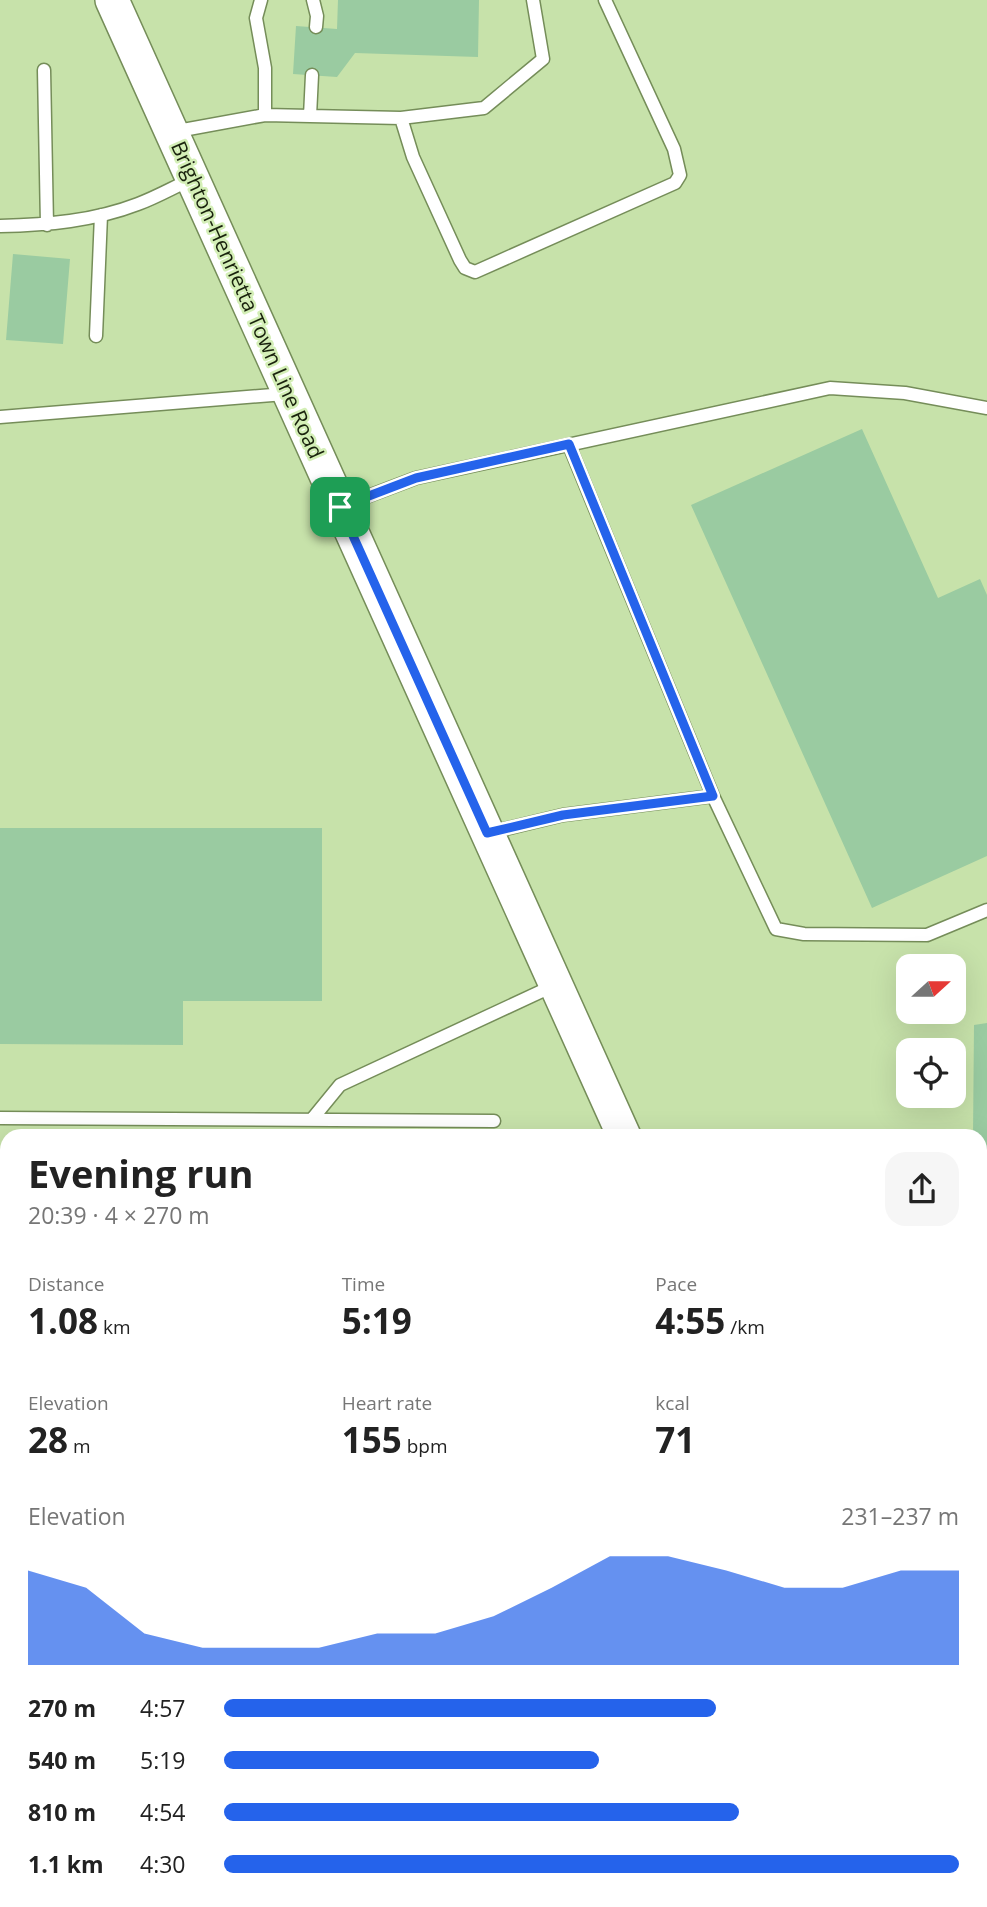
<!DOCTYPE html>
<html lang="en">
<head>
<meta charset="utf-8">
<style>
	:root { --surface:#fff; --page:#f6f6f6; --text:#222; --muted:#767676; --accent:#2563eb }
	body { margin:0; font-family:"Open Sans",sans-serif; background:var(--page); color:var(--text); height:100vh; display:flex; flex-direction:column; font-size:26px; white-space:nowrap }
	* { box-sizing:border-box; margin:0 }
	p { font-size:23px; color:var(--muted) }
	.icon { flex:none; width:38px; height:38px; fill:none; stroke:currentColor; stroke-width:2; stroke-linecap:round; stroke-linejoin:round }
	.map { position:relative; flex:1; overflow:hidden }
	.panel { position:absolute; left:0px; top:1129px; width:987px; height:779px; display:flex; flex-direction:column; background:var(--surface); border-radius:21px 21px 0 0; box-shadow:0 7px 28px #0002 }
	.panel>* { flex:none }
	.needle { width:46px; rotate:69deg }
	.buttons { position:absolute; left:896px; top:954px; display:grid; gap:14px }
	.buttons a { display:grid; place-items:center; width:70px; height:70px; border-radius:14px; background:var(--surface); box-shadow:0 7px 28px #0002; font-size:35px }
	.pin { position:absolute; display:grid; place-items:center; width:60px; height:60px; color:#fff; margin:-30px; border-radius:14px; box-shadow:0 4px 10px #0006 }
	.round { display:grid; place-items:center; flex:none; width:74px; height:74px; border-radius:21px; background:var(--page) }
	.summary { display:flex; align-items:center; justify-content:space-between; height:119px; padding:0 28px }
	h1 { font-size:38px; font-weight:700; line-height:52px }
	.stats { display:grid; grid-template-columns:repeat(3,1fr); gap:10px; height:119px; padding:7px 28px }
	.stats div { display:grid; align-content:center }
	.stats b { font-size:35px; font-weight:700 }
	.stats small { font-size:19px; font-weight:400 }
	.stats p { font-size:19px }
	.chart { height:196px; padding:14px 28px }
	.chart p { display:flex; justify-content:space-between }
	.chart svg { width:100%; height:126px; margin-top:7px; fill:var(--accent); opacity:.7 }
	ul { padding:0 28px; list-style:none; font-size:23px }
	li { display:grid; grid-template-columns:112px 84px 1fr; align-items:center; height:52px }
	li i { height:18px; border-radius:9px; background:var(--accent) }
	.map>svg:first-child { display:block }
	.green { fill:#cd9e69 }
	.building { fill:#9acba1 }
	.lines { fill:none; stroke-linecap:round; stroke-linejoin:round }
	.lane-casing { stroke:#758d59; stroke-width:15 }
	.street-casing { stroke:#758d59; stroke-width:27 }
	.secondary-casing { stroke:#758d59; stroke-width:36 }
	.lane { stroke:#fff; stroke-width:12 }
	.street { stroke:#fff; stroke-width:24 }
	.secondary { stroke:#fff; stroke-width:33 }
	.route-casing { stroke:#fff; stroke-width:14 }
	.route { stroke:#2563eb; stroke-width:9 }
	.labels { text-anchor:middle; stroke-width:5; stroke-linejoin:round; paint-order:stroke }
	.street-label { font-size:21px; fill:#19220d; stroke:#d4efb7 }
</style>
</head>
<body>
<div class="map">
<svg width="987" height="1907" viewBox="0 0 987 1907">
	<rect width="100%" height="100%" fill="#c7e2aa"/>
	<path class="green" d="M980,1450H987V1860L980,1844Z"/>
	<path class="building" d="M338,0H479L478,57L355,53L337,77L293,74L296,26L337,29Z
		M13,254L70,259L63,344L6,340Z
		M862,429L938,598L980,579L987,595V856L872,908L691,505Z
		M0,828H322V1001H183V1045L0,1044Z
		M987,1023V1301H980V1136H973L974,1025Z
		M657,1900H798L799,1907H657Z"/>
	<g class="lines">
		<defs>
			<path id="lane" d="M261,0L256,18L265,68V115
				M313,0L317,16L316,27
				M44,70L47,225
				M310,116L312,75
				M401,118L484,108L543,59L533,0
				M172,132L265,115L401,118L413,157L460,260L465,268L475,272L675,183L680,175L674,149L605,0
				M0,226C47,225 94,221 138,204C157,197 174,187 192,179
				M96,336L101,215
				M0,417L285,394
				M569,445L713,796
				M342,506L416,478L830,388L905,393L987,408
				M488,833L563,815L713,796L776,929L804,934L927,935L987,910
				M0,1118L494,1121
				M313,1118L340,1085L555,985
				M980,1370L982,1342H987
				M232,1907L238,1900"/>
			<path id="street" d="M980,1425H987"/>
			<path id="secondary" d="M112,0L624,1136
				M966,1900L969,1907"/>
		</defs>
		<use href="#lane" class="lane-casing"/>
		<use href="#street" class="street-casing"/>
		<use href="#secondary" class="secondary-casing"/>
		<use href="#lane" class="lane"/>
		<use href="#street" class="street"/>
		<use href="#secondary" class="secondary"/>
	</g>
	<g class="lines">
		<defs>
			<path id="route" d="M569,444L713,796L563,815L487,833L340,507L416,478Z"/>
		</defs>
		<use href="#route" class="route-casing"/>
		<use href="#route" class="route"/>
	</g>
	<g class="labels">
		<g class="street-label">
			<text transform="translate(247 300) rotate(66)" y="7">Brighton-Henrietta Town Line Road</text>
		</g>
	</g>
</svg>
<div class="buttons">
<a><svg class="needle" viewBox="-14 -14 28 28"><path d="M0-13l5 13h-10z" fill="#e53935"/><path d="M0 13l5-13h-10z" fill="#767676"/></svg></a>
<a><svg class="icon" aria-label="locate" viewBox="0 0 24 24"><circle cx="12" cy="12" r="6"/><path d="M12 2v4M12 18v4M2 12h4M18 12h4"/></svg></a>
</div>
<div class="pin" style="left:340px;top:507px;background:#1e9e55"><svg class="icon" aria-label="arrive" viewBox="0 0 24 24"><path d="M6 21V4h12l-3 4 3 4H6"/></svg></div>
<section class="panel">
<div class="summary"><div><h1>Evening run</h1><p>20:39 · 4 × 270 m</p></div><a class="round"><svg class="icon" aria-label="share" viewBox="0 0 24 24"><path d="M12 15V3M7 8l5-5 5 5M5 13v7h14v-7"/></svg></a></div>
<div class="stats">
<div><p>Distance</p><b>1.08<small> km</small></b></div>
<div><p>Time</p><b>5:19</b></div>
<div><p>Pace</p><b>4:55<small> /km</small></b></div>
</div>
<div class="stats">
<div><p>Elevation</p><b>28<small> m</small></b></div>
<div><p>Heart rate</p><b>155<small> bpm</small></b></div>
<div><p>kcal</p><b>71</b></div>
</div>
<div class="chart"><p><span>Elevation</span>231–237 m</p>
<svg viewBox="0 0 160 44" preserveAspectRatio="none"><path d="M0 44V11L10 17L20 33L30 38L40 38L50 38L60 33L70 33L80 27L90 17L100 6L110 6L120 11L130 17L140 17L150 11L160 11V44z"/></svg>
</div>
<ul>
<li><b>270 m</b>4:57<i style="width:67%"></i></li>
<li><b>540 m</b>5:19<i style="width:51%"></i></li>
<li><b>810 m</b>4:54<i style="width:70%"></i></li>
<li><b>1.1 km</b>4:30<i style="width:100%"></i></li>
</ul>
</section>
</div>
</body>
</html>
